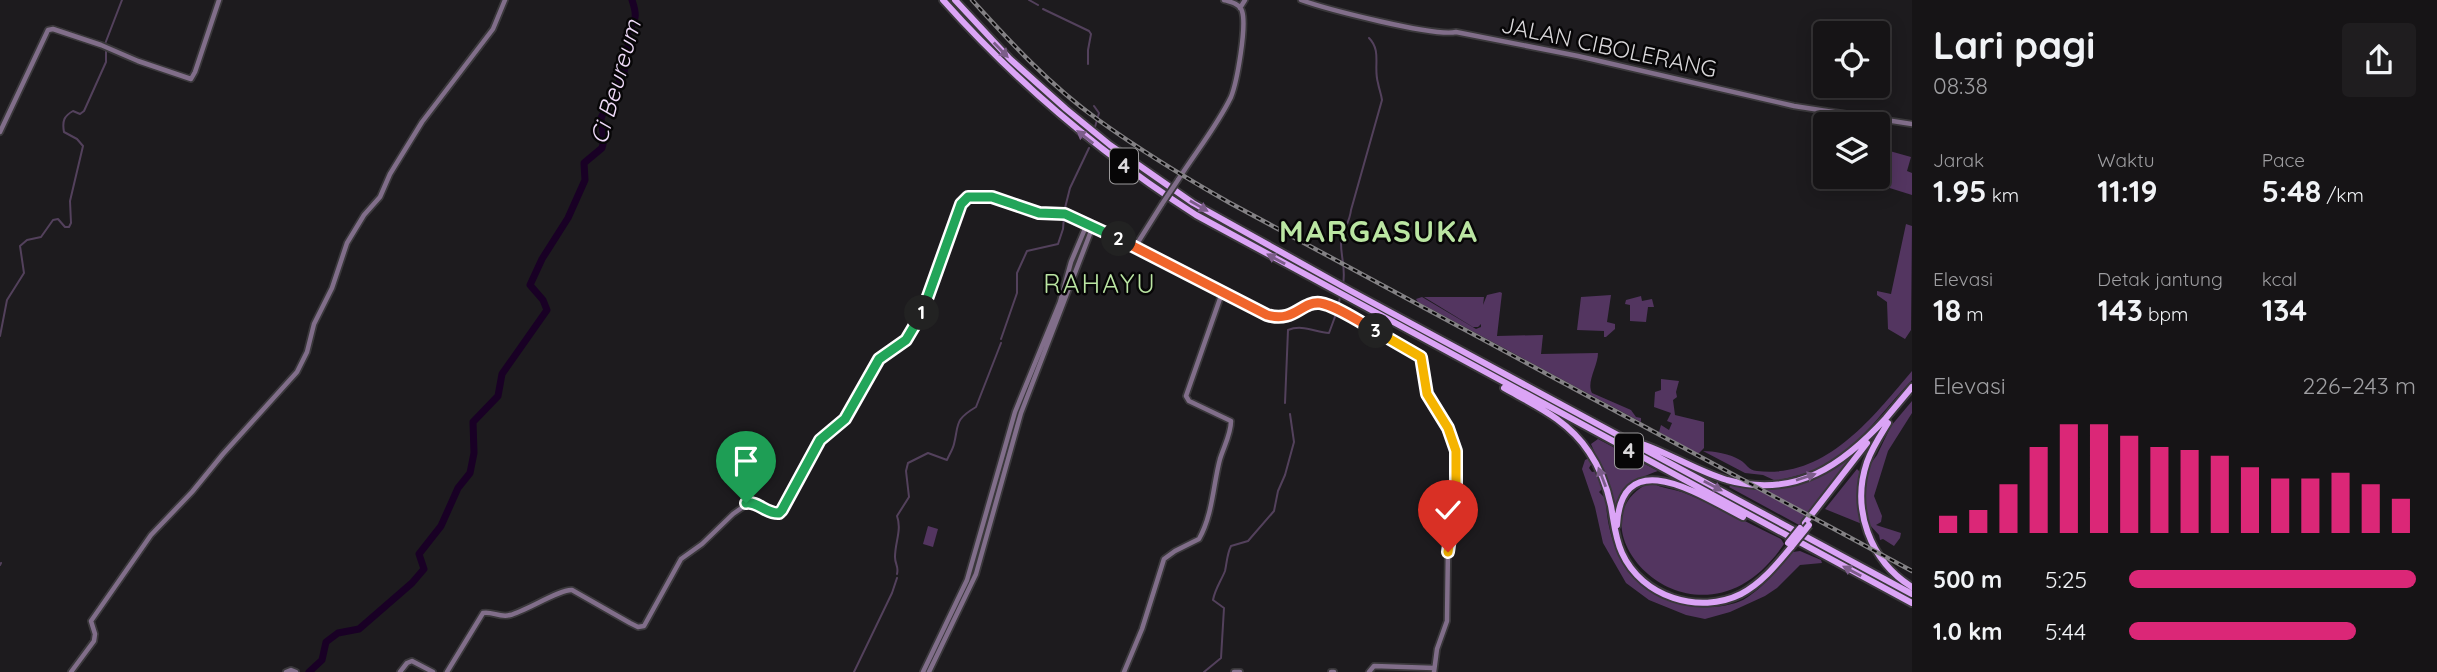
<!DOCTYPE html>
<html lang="id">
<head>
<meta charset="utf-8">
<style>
	:root { --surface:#161416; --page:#1f1d1f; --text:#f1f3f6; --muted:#9e9ea1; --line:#353335; --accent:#db2777 }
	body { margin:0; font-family:Quicksand,sans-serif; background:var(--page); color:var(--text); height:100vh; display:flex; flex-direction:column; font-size:26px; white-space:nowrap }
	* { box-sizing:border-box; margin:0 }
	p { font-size:23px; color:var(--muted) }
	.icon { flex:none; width:38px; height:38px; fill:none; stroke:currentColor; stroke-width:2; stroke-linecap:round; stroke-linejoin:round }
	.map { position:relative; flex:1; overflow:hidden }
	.panel { display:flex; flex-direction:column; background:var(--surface); width:525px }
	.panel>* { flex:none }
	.controls { position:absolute; left:1813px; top:21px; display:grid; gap:14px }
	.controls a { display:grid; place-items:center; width:77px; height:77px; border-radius:7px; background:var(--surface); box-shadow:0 4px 18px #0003,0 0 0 2px var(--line); font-size:35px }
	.pin { position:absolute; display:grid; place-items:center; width:60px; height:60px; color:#fff; margin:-72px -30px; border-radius:50% 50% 50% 0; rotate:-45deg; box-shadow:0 0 7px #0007 }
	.pin .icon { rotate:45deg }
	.km { position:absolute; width:35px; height:35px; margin:-18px; border-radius:50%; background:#222; color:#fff; font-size:19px; line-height:35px; text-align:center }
	.round { display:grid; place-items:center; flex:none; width:74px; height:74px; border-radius:7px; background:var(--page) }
	.summary { display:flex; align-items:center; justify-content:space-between; height:119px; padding:0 21px }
	h1 { font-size:38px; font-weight:800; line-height:52px }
	.metrics { display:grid; grid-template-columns:repeat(3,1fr); gap:10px; height:119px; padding:7px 21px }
	.metrics div { display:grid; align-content:center }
	.metrics b { font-size:30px; font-weight:800 }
	.metrics small { font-size:19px; font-weight:400 }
	.metrics p { font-size:19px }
	.chart { height:196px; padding:14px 21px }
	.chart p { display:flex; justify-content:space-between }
	.chart svg { width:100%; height:126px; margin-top:7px; stroke:var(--accent); stroke-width:6 }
	ul { padding:0 21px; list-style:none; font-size:23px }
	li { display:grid; grid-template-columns:112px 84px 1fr; align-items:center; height:52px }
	li i { height:18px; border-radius:9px; background:var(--accent) }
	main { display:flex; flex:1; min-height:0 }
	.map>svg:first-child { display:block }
	.green { fill:#533560 }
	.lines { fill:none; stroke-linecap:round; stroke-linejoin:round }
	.stream { stroke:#53415c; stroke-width:2 }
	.river { stroke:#190025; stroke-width:7 }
	.secondary-casing { stroke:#3a383b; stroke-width:8 }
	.highway-casing { stroke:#3a383b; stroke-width:10 }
	.secondary { stroke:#816e8a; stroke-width:4.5 }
	.highway { stroke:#dba4f6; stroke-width:6 }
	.rail-casing { stroke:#838184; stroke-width:4.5 }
	.rail { stroke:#070607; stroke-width:2; stroke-dasharray:5; stroke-linecap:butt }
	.secondary-bridge-casing { stroke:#3a383b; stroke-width:8; stroke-linecap:butt }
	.highway-bridge-casing { stroke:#3a383b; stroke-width:10; stroke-linecap:butt }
	.secondary-bridge { stroke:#816e8a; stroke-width:4.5 }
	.highway-bridge { stroke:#dba4f6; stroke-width:6 }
	.oneway { fill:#7c5d8a }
	.split-1-casing { stroke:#fff; stroke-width:14 }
	.split-2-casing { stroke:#fff; stroke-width:14 }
	.split-3-casing { stroke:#fff; stroke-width:14 }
	.split-4-casing { stroke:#fff; stroke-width:14 }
	.split-1 { stroke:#22a559; stroke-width:9 }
	.split-2 { stroke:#22a559; stroke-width:9 }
	.split-3 { stroke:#f0652b; stroke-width:9 }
	.split-4 { stroke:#f5b400; stroke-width:9 }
	.labels { text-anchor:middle; stroke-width:5; stroke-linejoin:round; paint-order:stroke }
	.shield { fill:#070607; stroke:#9b999b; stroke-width:2 }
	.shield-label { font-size:21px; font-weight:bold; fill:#dad8db }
	.street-label { font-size:23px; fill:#dad8db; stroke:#070607 }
	.water-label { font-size:24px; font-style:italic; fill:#f0dbfa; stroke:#070607 }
	.quarter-label { font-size:26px; letter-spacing:2px; fill:#bae5a2; stroke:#070607 }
	.district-label { font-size:30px; font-weight:bold; letter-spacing:2px; fill:#bae5a2; stroke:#070607 }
</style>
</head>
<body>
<main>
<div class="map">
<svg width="1912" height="672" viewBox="0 0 1912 672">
	<rect width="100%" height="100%" fill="#1d1b1e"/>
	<path class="green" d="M1886,150L1911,157L1907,171L1912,173V195L1880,185L1881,180L1875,177H1878V174L1882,175Z
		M1906,224L1912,226L1911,330L1905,339L1888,329L1887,302L1877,295V291L1891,294Z
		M1500,292L1502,293L1497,336L1543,335L1541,354L1598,353C1598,366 1586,382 1592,393L1631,410L1636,417L1641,418V422L1418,302L1416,299L1422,297L1476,329L1481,327V324L1478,327H1473L1424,297H1484L1483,305L1487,295Z
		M1611,295L1607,322L1615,324V329L1606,337H1604V331L1577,330L1581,297Z
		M1641,296L1642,301L1652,299L1654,307H1648L1646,322L1630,321V305L1625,304L1626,300Z
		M1912,371V380C1883,410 1861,445 1823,466C1808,474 1791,477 1776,481L1763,475L1745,473L1703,451C1713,451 1731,454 1740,460C1747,464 1748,470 1757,471C1826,479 1872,418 1912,371Z
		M1661,379L1679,381L1676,392L1677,397L1673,400L1675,415L1704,422V448L1698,454L1659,432L1661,425L1669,430L1672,423L1667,421L1671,413L1654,407L1655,392L1661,390Z
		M1912,401V413L1888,451L1874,496L1882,516L1881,522L1876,525L1901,533L1900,538L1894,546L1883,539L1880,540L1879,535L1868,523L1867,518L1864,501L1869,466L1877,455L1891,426Z
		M1598,439L1658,471C1637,478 1621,487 1616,511L1606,479L1591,444Z
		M1853,454L1855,455L1799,525L1729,487L1732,484L1768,486L1820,474Z
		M1589,458L1592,463L1589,468L1592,472L1597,471L1602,489L1599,492L1606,499C1607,554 1637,602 1696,606C1713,608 1727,607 1743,600C1763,589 1778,568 1793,552L1800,551L1821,560L1822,563L1800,565L1777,588L1765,596L1730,612L1705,619L1686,615L1649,600L1626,583L1603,543L1595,507L1582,469L1585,460Z
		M1857,469L1863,475L1860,509L1862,524L1825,509Z
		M1651,482C1661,489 1676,489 1687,494C1719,507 1750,524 1781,539L1784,544C1697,672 1561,523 1651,482Z
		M928,526L938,529L933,547L923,544Z"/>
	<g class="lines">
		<path class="stream" d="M1029,0L1038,5
			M1043,9L1089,31L1091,34L1088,50V64
			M105,44L122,0
			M1094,106L1099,113L1095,127
			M1064,212L1070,188L1089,148
			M1343,284C1346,269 1341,258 1341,243C1341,234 1350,222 1351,210L1382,100C1381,93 1379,89 1378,83C1373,67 1382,51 1369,38
			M1338,308L1340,297
			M0,336L7,300L24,273L20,246L27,240L41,237L53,220L58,219L65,227H69L71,223L70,201L83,146L77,139L64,132C62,121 64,116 73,111L80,114L84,111L106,62V50
			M1001,339L1017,293V273L1027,251L1058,244L1063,229L1064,217
			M1285,403L1288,330C1302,324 1315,332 1329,333L1336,314
			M0,565L1,563
			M897,574C899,566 895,565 895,557C895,542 902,530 897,516L909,497L906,471L908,463L928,453L947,460C949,455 953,449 954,444C959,424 954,420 976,407L1001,343
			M854,672L892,593L897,578
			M1204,672L1221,658L1224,608L1213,600C1215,589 1221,581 1225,571C1227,562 1227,554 1231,546L1248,541L1274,511L1278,491L1285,475L1294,442L1290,414"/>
		<path class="river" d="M309,672L322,660L326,642L338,633L359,629L412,583L424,569L419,554L441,526L458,488L470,473L474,453L473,422L498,396L502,374L547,310L543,300L530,285L542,259L568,218L585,180L584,163L602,148L604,140L601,118L624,72L628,54V30C638,20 636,12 632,0"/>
		<defs>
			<path id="secondary" d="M1301,0C1326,9 1434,37 1456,32L1578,56L1794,106L1912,124
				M1240,8L1245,0
				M0,132L48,30L53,29L101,45L138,61L191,79L195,72L219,0
				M1178,180C1195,153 1217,126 1231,97C1237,82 1247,26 1242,11C1240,4 1231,2 1224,0
				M1135,247L1162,204
				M71,672L94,641L95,634L91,621L151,535L192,492L223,454L297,372L307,352L314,324L332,288L347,243L364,215L380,197L390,174L422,122L493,29L505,0
				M286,672L291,670L296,672
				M400,672L407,663L412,661L433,672
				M447,672L483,613C492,611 500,618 510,615C526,611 560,589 572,590L630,623L638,627L644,626L681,559L702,544L733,514L750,502L769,512H780L820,440L850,413L879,359L902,343L914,329L926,304L962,201L970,196H985L1039,213L1067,215L1135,247L1267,315C1294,323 1298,302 1322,303L1421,357L1427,394L1448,428L1457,461L1454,519L1448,547L1447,621L1437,649L1434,672
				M923,672L967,580L1015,412L1060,302L1071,262L1087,224
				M929,672L976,574L1021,413L1093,226
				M1124,672L1142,629L1164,559L1175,551L1199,539C1213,514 1213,485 1220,459C1224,446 1231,434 1231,421L1189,401L1186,396L1222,293
				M1234,672H1240
				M1331,672H1334
				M1369,672L1374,666L1434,668"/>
			<path id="highway" d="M943,0C1018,84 1101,154 1196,215L1912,603
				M955,0L1010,59L1066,109L1110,145L1193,203L1351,291L1912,594
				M1504,388C1536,406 1568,420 1589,452C1600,468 1607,487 1611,506C1614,522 1615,538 1622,553C1642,597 1699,615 1741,594C1762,583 1777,564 1792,546
				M1886,418L1912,387
				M1888,423C1880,436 1872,448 1867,462C1851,509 1870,561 1912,587
				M1642,444C1671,454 1697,471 1727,480C1796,499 1843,465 1887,417
				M1805,523L1867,443
				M1617,525C1622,441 1703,497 1743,517"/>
		</defs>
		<use href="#secondary" class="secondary-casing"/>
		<use href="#highway" class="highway-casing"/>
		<use href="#secondary" class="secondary"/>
		<use href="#highway" class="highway"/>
		<defs>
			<path id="rail" d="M972,0C1010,42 1051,86 1097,119C1140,150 1184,177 1230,203L1912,571"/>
		</defs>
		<use href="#rail" class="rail-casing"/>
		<use href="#rail" class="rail"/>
		<defs>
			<path id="secondary-bridge" d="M1162,204L1178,180"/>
			<path id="highway-bridge" d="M1788,543L1800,528
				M1792,546L1809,525"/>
		</defs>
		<use href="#secondary-bridge" class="secondary-bridge-casing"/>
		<use href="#highway-bridge" class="highway-bridge-casing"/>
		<use href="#secondary-bridge" class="secondary-bridge"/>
		<use href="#highway-bridge" class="highway-bridge"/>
	</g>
	<defs><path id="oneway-solid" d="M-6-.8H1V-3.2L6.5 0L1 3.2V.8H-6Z" transform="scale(1.75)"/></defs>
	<g class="oneway">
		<use href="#oneway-solid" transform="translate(1001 50) rotate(46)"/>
		<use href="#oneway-solid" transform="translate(1085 137) rotate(-142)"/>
		<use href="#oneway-solid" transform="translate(1199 206) rotate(30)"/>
		<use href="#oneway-solid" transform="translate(1276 259) rotate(-151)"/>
		<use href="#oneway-solid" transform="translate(1602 477) rotate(-111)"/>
		<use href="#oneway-solid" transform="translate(1806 477) rotate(-18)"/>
		<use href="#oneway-solid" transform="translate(1713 486) rotate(28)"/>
		<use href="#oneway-solid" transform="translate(1852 571) rotate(-152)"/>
	</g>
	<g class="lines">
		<defs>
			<path id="split-1" d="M746,503C758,501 766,514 779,513L782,510L820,440L845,419L879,359L906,340L922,313"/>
			<path id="split-2" d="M922,313L961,204L968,197H992L1039,213L1065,214L1119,239"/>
			<path id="split-3" d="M1119,239L1267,315C1295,323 1301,301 1320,303C1335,305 1362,323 1376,331"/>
			<path id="split-4" d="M1376,331L1421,357L1427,394L1448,428L1456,451V498L1448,552"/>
		</defs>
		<use href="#split-1" class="split-1-casing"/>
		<use href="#split-2" class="split-2-casing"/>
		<use href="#split-3" class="split-3-casing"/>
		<use href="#split-4" class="split-4-casing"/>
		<use href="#split-1" class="split-1"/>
		<use href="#split-2" class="split-2"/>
		<use href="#split-3" class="split-3"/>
		<use href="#split-4" class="split-4"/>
	</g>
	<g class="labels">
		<g class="shield">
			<rect x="1110" y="148.5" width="28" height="35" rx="5"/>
			<rect x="1615" y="433.5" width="28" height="35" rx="5"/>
		</g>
		<g class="shield-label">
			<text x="1124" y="173">4</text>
			<text x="1629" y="458">4</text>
		</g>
		<g class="street-label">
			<text transform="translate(1609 47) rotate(12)" y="8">JALAN CIBOLERANG</text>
		</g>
		<g class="water-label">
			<text transform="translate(616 82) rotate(-74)" y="8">Ci Beureum</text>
		</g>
		<g class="quarter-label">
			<text x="1100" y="293">RAHAYU</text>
		</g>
		<g class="district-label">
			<text x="1379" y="242">MARGASUKA</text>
		</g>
	</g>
</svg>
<div class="controls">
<a><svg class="icon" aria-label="locate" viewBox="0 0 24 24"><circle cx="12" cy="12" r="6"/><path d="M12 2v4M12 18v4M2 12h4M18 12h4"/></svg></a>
<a><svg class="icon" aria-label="layers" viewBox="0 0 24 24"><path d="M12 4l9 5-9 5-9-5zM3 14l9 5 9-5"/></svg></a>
</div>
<div class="pin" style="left:746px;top:503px;background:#1e9e55"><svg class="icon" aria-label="arrive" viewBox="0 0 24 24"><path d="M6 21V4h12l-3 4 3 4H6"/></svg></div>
<div class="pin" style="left:1448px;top:552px;background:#d93025"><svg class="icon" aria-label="check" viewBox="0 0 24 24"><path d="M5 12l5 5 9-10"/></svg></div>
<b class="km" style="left:922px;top:313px">1</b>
<b class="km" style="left:1119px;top:239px">2</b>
<b class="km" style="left:1376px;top:331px">3</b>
</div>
<section class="panel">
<div class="summary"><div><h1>Lari pagi</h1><p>08:38</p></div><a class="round"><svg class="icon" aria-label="share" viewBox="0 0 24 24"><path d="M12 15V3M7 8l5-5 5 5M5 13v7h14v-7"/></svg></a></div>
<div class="metrics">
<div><p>Jarak</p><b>1.95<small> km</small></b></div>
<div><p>Waktu</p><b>11:19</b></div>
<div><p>Pace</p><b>5:48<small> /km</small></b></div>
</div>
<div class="metrics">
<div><p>Elevasi</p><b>18<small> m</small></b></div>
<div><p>Detak jantung</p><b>143<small> bpm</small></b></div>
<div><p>kcal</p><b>134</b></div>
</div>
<div class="chart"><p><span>Elevasi</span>226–243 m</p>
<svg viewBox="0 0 160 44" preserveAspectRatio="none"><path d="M5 44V38M15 44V36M25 44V27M35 44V14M45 44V6M55 44V6M65 44V10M75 44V14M85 44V15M95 44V17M105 44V21M115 44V25M125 44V25M135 44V23M145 44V27M155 44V32"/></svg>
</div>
<ul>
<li><b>500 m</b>5:25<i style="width:100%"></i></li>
<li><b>1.0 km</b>5:44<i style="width:79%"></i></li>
</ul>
</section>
</main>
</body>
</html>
